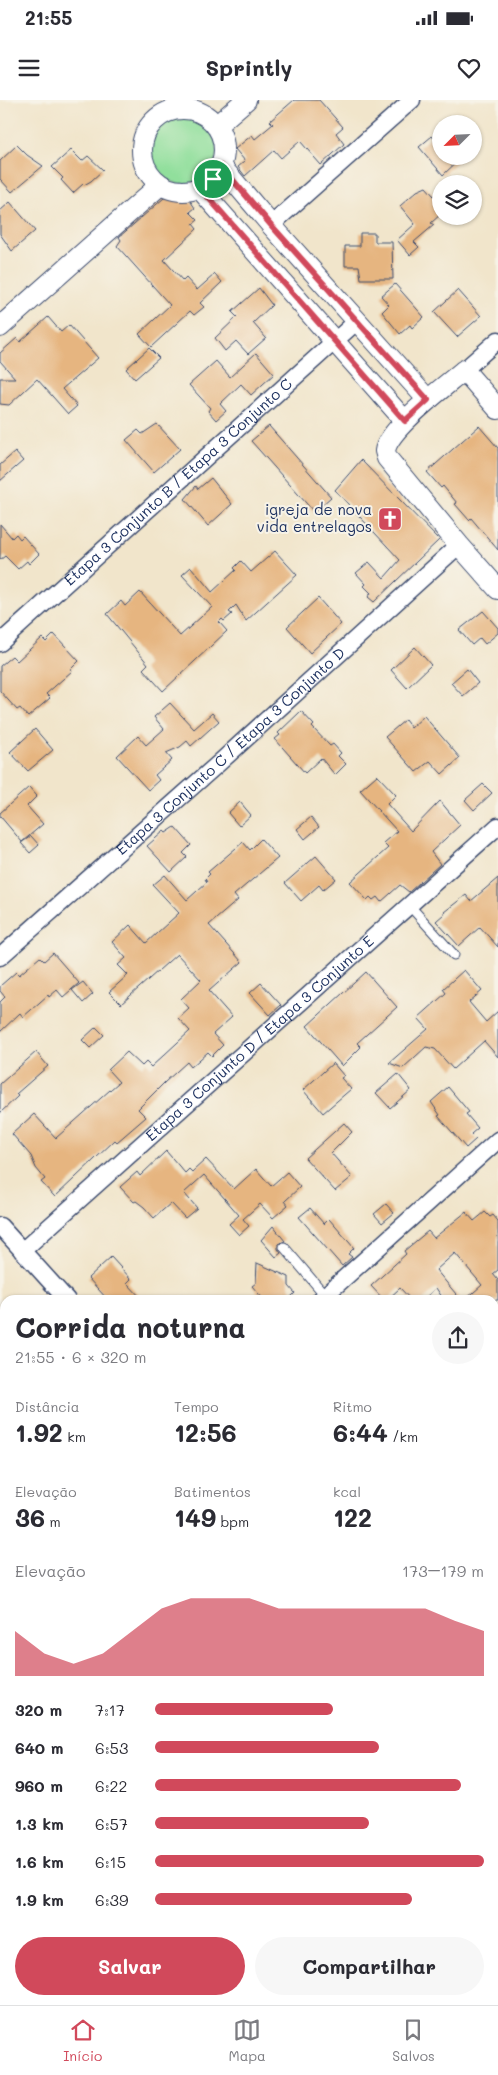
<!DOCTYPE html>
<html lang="pt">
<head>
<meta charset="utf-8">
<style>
	:root { --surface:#fff; --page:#f7f7f7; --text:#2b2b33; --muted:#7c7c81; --line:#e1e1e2; --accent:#d1495b }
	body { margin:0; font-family:Mali,sans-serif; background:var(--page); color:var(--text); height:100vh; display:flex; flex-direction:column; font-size:19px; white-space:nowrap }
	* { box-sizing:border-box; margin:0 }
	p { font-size:16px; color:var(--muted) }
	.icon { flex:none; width:28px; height:28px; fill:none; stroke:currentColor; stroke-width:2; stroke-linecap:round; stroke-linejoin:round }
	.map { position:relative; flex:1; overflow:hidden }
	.side { position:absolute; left:0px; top:1195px; width:499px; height:710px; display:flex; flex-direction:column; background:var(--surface); border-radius:15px 15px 0 0; box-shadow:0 1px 4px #0004 }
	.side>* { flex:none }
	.needle { width:32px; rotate:246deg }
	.buttons { position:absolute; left:432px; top:15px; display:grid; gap:10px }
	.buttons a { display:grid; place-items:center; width:50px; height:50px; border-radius:50%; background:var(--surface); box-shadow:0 1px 4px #0004; font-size:25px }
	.pin { position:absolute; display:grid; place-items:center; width:42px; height:42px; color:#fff; margin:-21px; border:2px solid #fff; border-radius:50%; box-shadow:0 1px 5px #0007 }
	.round { display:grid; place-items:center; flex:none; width:52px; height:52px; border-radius:26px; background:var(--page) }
	.overview { display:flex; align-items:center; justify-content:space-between; height:85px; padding:0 15px }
	h1 { font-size:28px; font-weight:700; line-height:38px }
	.metrics { display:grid; grid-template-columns:repeat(3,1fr); gap:8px; height:85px; padding:5px 15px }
	.metrics div { display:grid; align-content:center }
	.metrics b { font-size:25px; font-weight:700 }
	.metrics small { font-size:14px; font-weight:400 }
	.metrics p { font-size:14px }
	.chart { height:140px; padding:10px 15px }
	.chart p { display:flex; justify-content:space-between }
	.chart svg { width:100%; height:90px; margin-top:5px; fill:var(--accent); opacity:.7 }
	.cta { display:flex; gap:10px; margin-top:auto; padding:10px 15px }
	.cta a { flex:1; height:58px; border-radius:30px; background:var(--accent); color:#fff; font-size:20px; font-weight:700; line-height:58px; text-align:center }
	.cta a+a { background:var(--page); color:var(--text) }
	ul { padding:0 15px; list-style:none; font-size:16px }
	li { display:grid; grid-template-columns:80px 60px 1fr; align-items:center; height:38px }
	li i { height:12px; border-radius:6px; background:var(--accent) }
	.status { display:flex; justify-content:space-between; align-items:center; height:35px; padding:0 25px; background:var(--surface); direction:ltr }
	.status svg { height:14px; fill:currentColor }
	header { display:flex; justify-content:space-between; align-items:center; height:65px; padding:0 15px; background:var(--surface); font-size:22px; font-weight:700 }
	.tabs { display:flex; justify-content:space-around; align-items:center; height:70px; border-top:1px solid var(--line); background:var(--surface); font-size:14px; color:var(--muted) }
	.tabs a { display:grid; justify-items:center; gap:2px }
	.tabs .active { color:var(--accent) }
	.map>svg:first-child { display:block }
	.green { fill:#91df9c; stroke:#56877d }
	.building { fill:#e6b580 }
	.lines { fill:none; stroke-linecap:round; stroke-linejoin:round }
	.service-casing { stroke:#3b4a6e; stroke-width:11 }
	.minor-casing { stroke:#3b4a6e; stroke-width:19 }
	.tertiary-casing { stroke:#3b4a6e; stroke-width:22 }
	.service { stroke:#fff; stroke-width:9 }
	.minor { stroke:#fff; stroke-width:16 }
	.tertiary { stroke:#fff; stroke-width:20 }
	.route-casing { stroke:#fff; stroke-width:10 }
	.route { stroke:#d1495b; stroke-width:6 }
	.labels { text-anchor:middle; stroke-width:4; stroke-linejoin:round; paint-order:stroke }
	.street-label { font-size:15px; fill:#1b2f5e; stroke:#f7f3e8 }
	.poi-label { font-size:15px; fill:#1b2f5e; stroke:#f7f3e8; text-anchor:end }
</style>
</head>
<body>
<div class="status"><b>21:55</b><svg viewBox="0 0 49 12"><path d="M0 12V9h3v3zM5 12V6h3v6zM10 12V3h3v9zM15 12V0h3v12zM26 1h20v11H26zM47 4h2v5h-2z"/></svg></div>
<header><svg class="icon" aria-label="menu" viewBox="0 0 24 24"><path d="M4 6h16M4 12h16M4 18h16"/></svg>Sprintly<svg class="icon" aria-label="heart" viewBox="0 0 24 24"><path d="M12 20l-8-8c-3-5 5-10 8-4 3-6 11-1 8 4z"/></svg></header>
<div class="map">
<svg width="498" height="1905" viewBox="0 0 498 1905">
	<rect width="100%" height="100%" fill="#f7f3e8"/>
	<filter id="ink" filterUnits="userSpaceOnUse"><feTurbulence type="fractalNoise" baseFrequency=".02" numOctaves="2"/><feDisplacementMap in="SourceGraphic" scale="10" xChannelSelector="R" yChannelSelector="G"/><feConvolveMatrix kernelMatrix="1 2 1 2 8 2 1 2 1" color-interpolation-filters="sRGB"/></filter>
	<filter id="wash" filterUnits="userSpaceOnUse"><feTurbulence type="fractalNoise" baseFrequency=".0096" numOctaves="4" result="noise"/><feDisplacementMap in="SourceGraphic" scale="20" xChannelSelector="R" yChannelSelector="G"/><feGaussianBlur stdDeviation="1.12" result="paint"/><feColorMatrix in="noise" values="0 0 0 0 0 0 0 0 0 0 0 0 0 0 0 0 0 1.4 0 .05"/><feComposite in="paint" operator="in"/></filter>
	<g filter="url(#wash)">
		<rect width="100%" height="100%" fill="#f1e5cb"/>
		<path class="green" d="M149 50a34 34 0 1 1 68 0a34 34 0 1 1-68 0Z"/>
		<g id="blocks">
			<path class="building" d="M294,0H319L343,27L336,33L344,44L321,65L300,41L281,58L274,50L245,76L238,67L245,61L235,49L252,35L255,39L273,24L270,21Z
				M432,36L441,46V56H463L443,75L419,47Z
				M17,45L27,55L43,66L12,92L0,79V61Z
				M71,50L82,61L88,56L103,70L91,81L84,85L83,84L73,93L61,80L63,78L52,67Z
				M426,87L441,104V114L431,123L434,125L414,142L419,147L410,155L397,140L415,124L400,106L417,91Z
				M187,96L195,108L190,112L198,120L193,124L197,129L164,160L183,181L186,178L197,190L215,174L222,182L200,203L204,207L194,215L190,211L151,247L139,234L170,205L117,146L121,140L119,137L164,98Z
				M10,102L35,131L12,151L0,134V111Z
				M360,133H375V142H392L393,179H361L359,166H345V146H360Z
				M395,184L424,217L412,228L410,225L400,234L382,212L389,205L381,196Z
				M259,188L272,205L253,223L266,238L248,254L236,241L225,251L215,238L237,217L232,212Z
				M458,190L481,216L457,237L434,212Z
				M48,217L61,232L69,225L98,258L62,289L77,306L68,314L37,279L9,305L0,304V278H15L0,261V253L17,238L20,242Z
				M149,248L159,258L135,279L126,269Z
				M256,253L274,274L251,295L241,284L220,304L226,311L216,320L208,311L210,308L189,285L216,261L230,277Z
				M157,324L180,349L154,372L126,340L138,330L142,334Z
				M269,326L331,397L314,412L251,341Z
				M479,326L498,348V450L471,418L469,420L455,404L457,403L443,386L441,388L427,372Z
				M15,352L23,361L0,381V365Z
				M361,360L439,440L374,502L368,497L371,493L364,486L366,484L356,473L369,462L384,478L400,460L335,390Z
				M211,378L232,404L208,426L185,399L196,386L198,389Z
				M0,424L12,438L16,434L20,439L23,436L39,454L29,464L27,461L18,469L5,456L0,460Z
				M275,451L297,475L246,521L236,505L229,512L232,514L224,521L222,519L219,522L227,531L163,591L143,569L148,564L107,514L121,501L125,506L140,492L180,536L212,507L182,475L191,467L212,492L236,470L234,468L241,461L251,472Z
				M318,498L341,524L310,553L287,527Z
				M483,511L498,528V533L485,544L480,538L472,545L459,530Z
				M54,534L79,561L71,569L72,571L46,594L50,598L28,617L20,608L17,610L0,591V566L12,556L17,561L42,538L46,542Z
				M415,547L431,565L407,588L391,570Z
				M467,569L478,583L463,596L451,583Z
				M170,603L194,629L212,613L219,621L191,646L187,641L180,647L166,653L172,660L155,675L159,680L148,690L117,656L138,636L146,645L164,629L154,617Z
				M301,611L314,625L312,627L330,646L333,644L341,653L338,656L346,664L335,675L321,658L305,673L275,639L280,635L278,633Z
				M424,616L460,658L442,674L430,661L416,672L385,637L405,620L411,628Z
				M35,629L53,650L28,671L10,652Z
				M377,675L396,695L387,704L411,731L440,701L460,725L431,752L440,764L409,792L400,785L381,802L377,797L373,800L370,797L367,800L350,782L388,748L383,743L397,731L360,690Z
				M483,684L492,693L474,710L465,700Z
				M29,687L37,696L27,706L43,724L22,742L0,716V713Z
				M240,702L251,715L239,726L228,713Z
				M311,717L319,727L305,739L297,729Z
				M175,727L191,745L183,753L187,757L171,772L147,746L164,731L166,733Z
				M31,736L39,745L30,753L21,743Z
				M261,739L278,758L234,795L238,800L209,825L242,862L209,891L232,917L213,934L223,945L212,956L208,952L191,967L187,962L165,982L138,1009L146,1017L117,1042L115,1040L55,1097L41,1082L45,1079L36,1068L31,1056L12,1034L34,1014L56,1038L119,982L108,970L127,952L142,966L146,962L151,967L190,931L178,918L189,908L181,899L201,880L177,854L121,904L109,892L128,875L118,865L126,858L112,842L130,825L146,843L179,813L153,785L165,775L187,800L207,782L205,779L210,774L208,772L243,742L250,750Z
				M316,756L336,779L323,790L319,785L301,801L285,783Z
				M498,778V847L480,827L459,846L436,821L444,814V812L466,795L471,801Z
				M53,853L79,883L63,897L57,890L49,897L48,895L23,917L20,913L0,932V902L5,897L0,891V886L16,872L19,875L40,857L44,861Z
				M464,870L482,891L469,902L486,922L498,911V957L484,941L453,969L435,949L426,947L403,968L389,963L428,929L418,918L446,893L443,889Z
				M366,872L397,907L357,943L361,947L342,966L307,926Z
				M83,882L93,894L83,903L72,890Z
				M261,883L281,905L270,915L250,893Z
				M96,927L104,935L90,948L82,940Z
				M36,952L48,966L16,994L18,996L0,1013V984Z
				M333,963L344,976L341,978L351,989L323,1013L303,990Z
				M398,974L411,990L390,1008L376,993Z
				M448,987L469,1012L466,1014L478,1028L471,1034L476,1039L466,1048L438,1016L440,1015L431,1002Z
				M344,1023L352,1032L331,1053L352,1077L335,1091L305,1058Z
				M166,1051L185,1073L189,1069L192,1072L206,1059L234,1089L256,1069L271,1086L287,1072L300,1087L285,1101L288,1105L273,1118L260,1104L243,1119L249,1126L239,1135L229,1124L239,1115L204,1075L184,1093L197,1108L185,1118L171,1103L154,1118L144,1107L136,1101L134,1102L120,1087L137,1072L140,1076Z
				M386,1104L394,1113L382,1123L374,1114Z
				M310,1108L324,1124L329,1119L354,1148L348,1154L352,1157L342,1166L299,1117Z
				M466,1112L474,1121L485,1112L490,1117L493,1115L498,1121V1170L493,1174L498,1180V1200H465L482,1185L455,1153L436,1170L461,1200H444L436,1188L423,1200H411L400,1188L387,1200H384L371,1186L406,1154L404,1151L428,1131L434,1138Z
				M273,1126L285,1141L278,1144V1149L281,1153L276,1157L261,1140Z
				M111,1157L131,1179L127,1183L143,1200H108L88,1178Z
				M257,1163L289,1177V1186L295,1193L288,1200H264L252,1186L256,1183Z"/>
		</g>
	</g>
	<g filter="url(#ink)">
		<use href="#blocks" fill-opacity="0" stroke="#3b4a6e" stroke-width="1"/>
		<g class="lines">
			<defs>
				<path id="service" d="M409,805L454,855
					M284,1147L325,1195"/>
				<g id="minor">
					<path d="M271,125L412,0"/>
					<path d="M464,270L498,240"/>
					<path id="s1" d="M0,543L357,221"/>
					<path id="s2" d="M0,857L219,663L459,445"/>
					<path d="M0,1126L67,1200"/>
					<path id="s3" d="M22,1151L498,726"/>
					<path d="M320,1200L498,1040"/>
					<path d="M494,1308L498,1304"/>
					<path d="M494,1455L498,1451"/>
					<path d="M0,1824H5"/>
				</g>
				<path id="tertiary" d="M142 50a41 41 0 1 1 82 0a41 41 0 1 1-82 0Z
					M216,26L246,0
					M221,66L271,125L428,300
					M200,89L405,321
					M0,227L160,85
					M498,309L464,270C446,286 388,328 385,351L387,358L459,445L498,489"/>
			</defs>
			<use href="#service" class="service-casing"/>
			<use href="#minor" class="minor-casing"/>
			<use href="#tertiary" class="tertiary-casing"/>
			<use href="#service" class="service"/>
			<use href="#minor" class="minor"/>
			<use href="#tertiary" class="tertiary"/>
		</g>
	</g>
	<g class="lines" filter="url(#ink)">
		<defs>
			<path id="route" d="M221,66L271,125L428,300L405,321L200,88L213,79Z"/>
		</defs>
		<use href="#route" class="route-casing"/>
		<use href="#route" class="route"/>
	</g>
	<defs>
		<symbol id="church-square" viewBox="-11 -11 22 22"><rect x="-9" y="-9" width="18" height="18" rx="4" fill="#d1495b" stroke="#f7f3e8"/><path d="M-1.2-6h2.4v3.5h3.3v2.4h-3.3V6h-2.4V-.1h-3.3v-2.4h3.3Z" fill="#fff"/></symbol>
	</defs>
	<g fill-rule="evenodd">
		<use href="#church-square" x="376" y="405" width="28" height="28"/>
	</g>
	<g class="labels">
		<g class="street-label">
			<text dy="5" stroke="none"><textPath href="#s1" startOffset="240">Etapa 3 Conjunto B / Etapa 3 Conjunto C</textPath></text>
			<text dy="5" stroke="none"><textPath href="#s2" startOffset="309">Etapa 3 Conjunto C / Etapa 3 Conjunto D</textPath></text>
			<text dy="5" stroke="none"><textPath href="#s3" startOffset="319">Etapa 3 Conjunto D / Etapa 3 Conjunto E</textPath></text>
		</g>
		<g class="poi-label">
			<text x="372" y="415">igreja de nova<tspan x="372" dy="17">vida entrelagos</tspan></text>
		</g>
	</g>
</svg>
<div class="buttons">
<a><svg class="needle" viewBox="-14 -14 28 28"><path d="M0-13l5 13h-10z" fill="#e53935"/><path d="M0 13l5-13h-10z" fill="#7c7c81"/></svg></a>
<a><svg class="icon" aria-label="layers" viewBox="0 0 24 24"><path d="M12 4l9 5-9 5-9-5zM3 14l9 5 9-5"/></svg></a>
</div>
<div class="pin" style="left:213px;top:79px;background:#1e9e55"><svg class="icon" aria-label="arrive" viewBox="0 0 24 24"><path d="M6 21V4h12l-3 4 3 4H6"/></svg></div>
<section class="side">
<div class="overview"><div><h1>Corrida noturna</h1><p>21:55 · 6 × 320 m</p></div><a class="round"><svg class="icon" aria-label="share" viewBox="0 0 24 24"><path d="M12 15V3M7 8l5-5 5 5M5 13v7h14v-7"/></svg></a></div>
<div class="metrics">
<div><p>Distância</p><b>1.92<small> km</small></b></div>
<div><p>Tempo</p><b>12:56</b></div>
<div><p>Ritmo</p><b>6:44<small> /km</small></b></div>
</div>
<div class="metrics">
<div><p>Elevação</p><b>36<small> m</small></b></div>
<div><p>Batimentos</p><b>149<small> bpm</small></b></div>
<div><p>kcal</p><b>122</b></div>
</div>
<div class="chart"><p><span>Elevação</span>173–179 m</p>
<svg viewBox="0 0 160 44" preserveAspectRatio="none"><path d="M0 44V22L10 33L20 38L30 33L40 22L50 11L60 6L70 6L80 6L90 11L100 11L110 11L120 11L130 11L140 11L150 17L160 22V44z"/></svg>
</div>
<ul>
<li><b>320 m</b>7:17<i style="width:54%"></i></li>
<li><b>640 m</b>6:53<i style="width:68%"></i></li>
<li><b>960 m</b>6:22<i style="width:93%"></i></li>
<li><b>1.3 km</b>6:57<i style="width:65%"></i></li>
<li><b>1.6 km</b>6:15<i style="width:100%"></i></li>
<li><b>1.9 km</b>6:39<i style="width:78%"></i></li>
</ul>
<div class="cta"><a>Salvar</a><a>Compartilhar</a></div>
</section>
</div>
<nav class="tabs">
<a class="active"><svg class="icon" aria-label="home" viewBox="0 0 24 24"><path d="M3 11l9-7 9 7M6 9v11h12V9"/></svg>Início</a>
<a><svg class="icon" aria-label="map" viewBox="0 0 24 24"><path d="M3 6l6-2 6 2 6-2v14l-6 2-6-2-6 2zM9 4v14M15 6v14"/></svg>Mapa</a>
<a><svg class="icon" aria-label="saved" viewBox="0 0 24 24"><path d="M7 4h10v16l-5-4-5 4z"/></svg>Salvos</a>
</nav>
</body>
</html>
